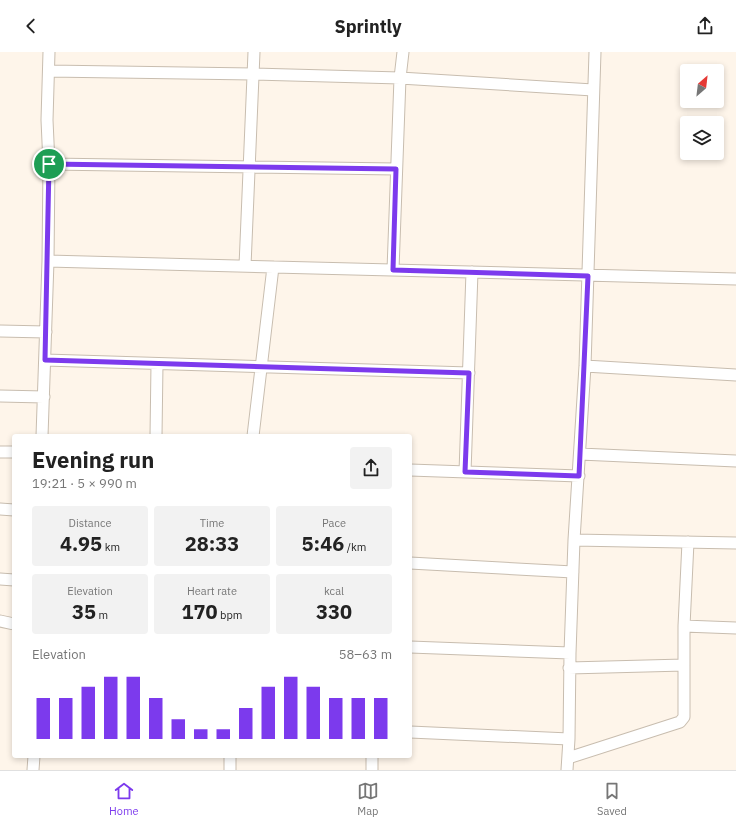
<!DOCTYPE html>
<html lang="en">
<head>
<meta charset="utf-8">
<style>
	:root { --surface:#fff; --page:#f2f2f2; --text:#222; --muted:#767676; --line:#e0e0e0; --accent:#7c3aed }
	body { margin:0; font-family:"IBM Plex Sans",sans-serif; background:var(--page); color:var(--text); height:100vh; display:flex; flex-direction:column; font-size:15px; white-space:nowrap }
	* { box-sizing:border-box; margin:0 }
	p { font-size:13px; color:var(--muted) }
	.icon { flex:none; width:22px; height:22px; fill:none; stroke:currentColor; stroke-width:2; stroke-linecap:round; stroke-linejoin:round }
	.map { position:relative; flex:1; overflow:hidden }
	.sheet { position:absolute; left:12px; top:382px; width:400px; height:324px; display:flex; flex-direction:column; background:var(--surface); border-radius:4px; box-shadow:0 2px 6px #0003 }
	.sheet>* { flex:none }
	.needle { width:26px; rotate:28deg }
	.buttons { position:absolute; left:680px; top:12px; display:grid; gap:8px }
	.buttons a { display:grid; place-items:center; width:44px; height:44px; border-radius:4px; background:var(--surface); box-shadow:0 2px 6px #0003; font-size:20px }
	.pin { position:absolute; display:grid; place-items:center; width:34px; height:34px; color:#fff; margin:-17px; border:2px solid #fff; border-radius:50%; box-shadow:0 1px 4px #0007 }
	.round { display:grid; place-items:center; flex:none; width:42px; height:42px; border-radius:4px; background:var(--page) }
	.summary { display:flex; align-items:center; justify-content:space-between; height:68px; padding:0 20px }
	h1 { font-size:22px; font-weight:700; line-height:30px }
	.figures { display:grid; grid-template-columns:repeat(3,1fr); gap:6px; height:68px; padding:4px 20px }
	.figures div { display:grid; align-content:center; border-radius:4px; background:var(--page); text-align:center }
	.figures b { font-size:20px; font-weight:700 }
	.figures small { font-size:11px; font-weight:400 }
	.figures p { font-size:11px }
	.chart { height:112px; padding:8px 20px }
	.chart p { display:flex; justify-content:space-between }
	.chart svg { width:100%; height:72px; margin-top:4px; stroke:var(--accent); stroke-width:6 }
	header { display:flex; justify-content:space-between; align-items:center; height:52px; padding:0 20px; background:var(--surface); font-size:18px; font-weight:700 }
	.menu { display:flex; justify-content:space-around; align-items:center; height:56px; border-top:1px solid var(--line); background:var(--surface); font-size:11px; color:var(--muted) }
	.menu a { display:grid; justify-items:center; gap:2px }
	.menu .active { color:var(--accent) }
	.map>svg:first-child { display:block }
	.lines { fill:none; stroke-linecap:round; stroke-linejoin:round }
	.street-casing { stroke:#c8bdaf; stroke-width:13 }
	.street { stroke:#fff; stroke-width:11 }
	.route-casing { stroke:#fff; stroke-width:8 }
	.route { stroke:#7c3aed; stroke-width:5 }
</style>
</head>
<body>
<header><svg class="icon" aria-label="back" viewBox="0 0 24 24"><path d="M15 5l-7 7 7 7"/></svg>Sprintly<svg class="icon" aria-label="share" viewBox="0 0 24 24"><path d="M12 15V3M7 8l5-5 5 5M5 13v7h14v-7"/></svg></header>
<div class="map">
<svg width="736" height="718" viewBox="0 0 736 718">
	<rect width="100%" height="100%" fill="#fef5ea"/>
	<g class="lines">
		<defs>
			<path id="street" d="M49,19L253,22L400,26L593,38
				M49,112L396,117
				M48,209L736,227
				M245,214L254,0
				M393,218L400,26L403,0
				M0,279L46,280
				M45,308L469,321
				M585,314L736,323
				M0,344L44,345
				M42,384L48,209L49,112L47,68L49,0
				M156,384L157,312
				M253,384L273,215
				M0,400H14
				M580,402L736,409
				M410,418L579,424
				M465,420L472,220
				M0,457L14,458
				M574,488L736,491
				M688,490L684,574L736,576
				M410,511L573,520
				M0,527L14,528
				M0,569L14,572
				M410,595L570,601
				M569,616L684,613
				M410,680L569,687
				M230,704V718
				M568,706L680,670L684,665V574
				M33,718L34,704
				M372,718V704
				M567,718L569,687L570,601L574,488L585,314L595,0"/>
		</defs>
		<use href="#street" class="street-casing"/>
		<use href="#street" class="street"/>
	</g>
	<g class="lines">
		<defs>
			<path id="route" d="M49,112L396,117L393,218L588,224L579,424L465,420L469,321L45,308Z"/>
		</defs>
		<use href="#route" class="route-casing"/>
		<use href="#route" class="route"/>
	</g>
</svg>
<div class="buttons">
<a><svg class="needle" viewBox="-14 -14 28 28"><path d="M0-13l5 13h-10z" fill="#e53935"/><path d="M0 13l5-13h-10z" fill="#767676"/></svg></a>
<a><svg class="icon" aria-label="layers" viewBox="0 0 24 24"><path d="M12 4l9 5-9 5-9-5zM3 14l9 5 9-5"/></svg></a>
</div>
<div class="pin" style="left:49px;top:112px;background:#1e9e55"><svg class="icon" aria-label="arrive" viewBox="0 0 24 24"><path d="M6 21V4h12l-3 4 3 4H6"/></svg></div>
<section class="sheet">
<div class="summary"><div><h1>Evening run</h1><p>19:21 · 5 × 990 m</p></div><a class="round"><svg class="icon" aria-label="share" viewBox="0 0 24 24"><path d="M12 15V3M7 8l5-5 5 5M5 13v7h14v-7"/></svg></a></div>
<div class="figures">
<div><p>Distance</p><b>4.95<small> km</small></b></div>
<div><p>Time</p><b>28:33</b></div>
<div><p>Pace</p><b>5:46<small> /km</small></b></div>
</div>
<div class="figures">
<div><p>Elevation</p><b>35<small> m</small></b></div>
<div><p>Heart rate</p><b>170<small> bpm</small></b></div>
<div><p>kcal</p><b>330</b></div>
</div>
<div class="chart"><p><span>Elevation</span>58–63 m</p>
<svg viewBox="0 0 160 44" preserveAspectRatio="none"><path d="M5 44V19M15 44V19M25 44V12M35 44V6M45 44V6M55 44V19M65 44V32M75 44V38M85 44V38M95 44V25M105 44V12M115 44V6M125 44V12M135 44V19M145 44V19M155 44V19"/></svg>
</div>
</section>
</div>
<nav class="menu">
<a class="active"><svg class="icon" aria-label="home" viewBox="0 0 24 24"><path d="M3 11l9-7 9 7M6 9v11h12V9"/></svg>Home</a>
<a><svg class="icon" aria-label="map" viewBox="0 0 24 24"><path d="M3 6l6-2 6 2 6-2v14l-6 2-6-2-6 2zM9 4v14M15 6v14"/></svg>Map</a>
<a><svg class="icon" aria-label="saved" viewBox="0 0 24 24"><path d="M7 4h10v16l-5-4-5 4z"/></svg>Saved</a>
</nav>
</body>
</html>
